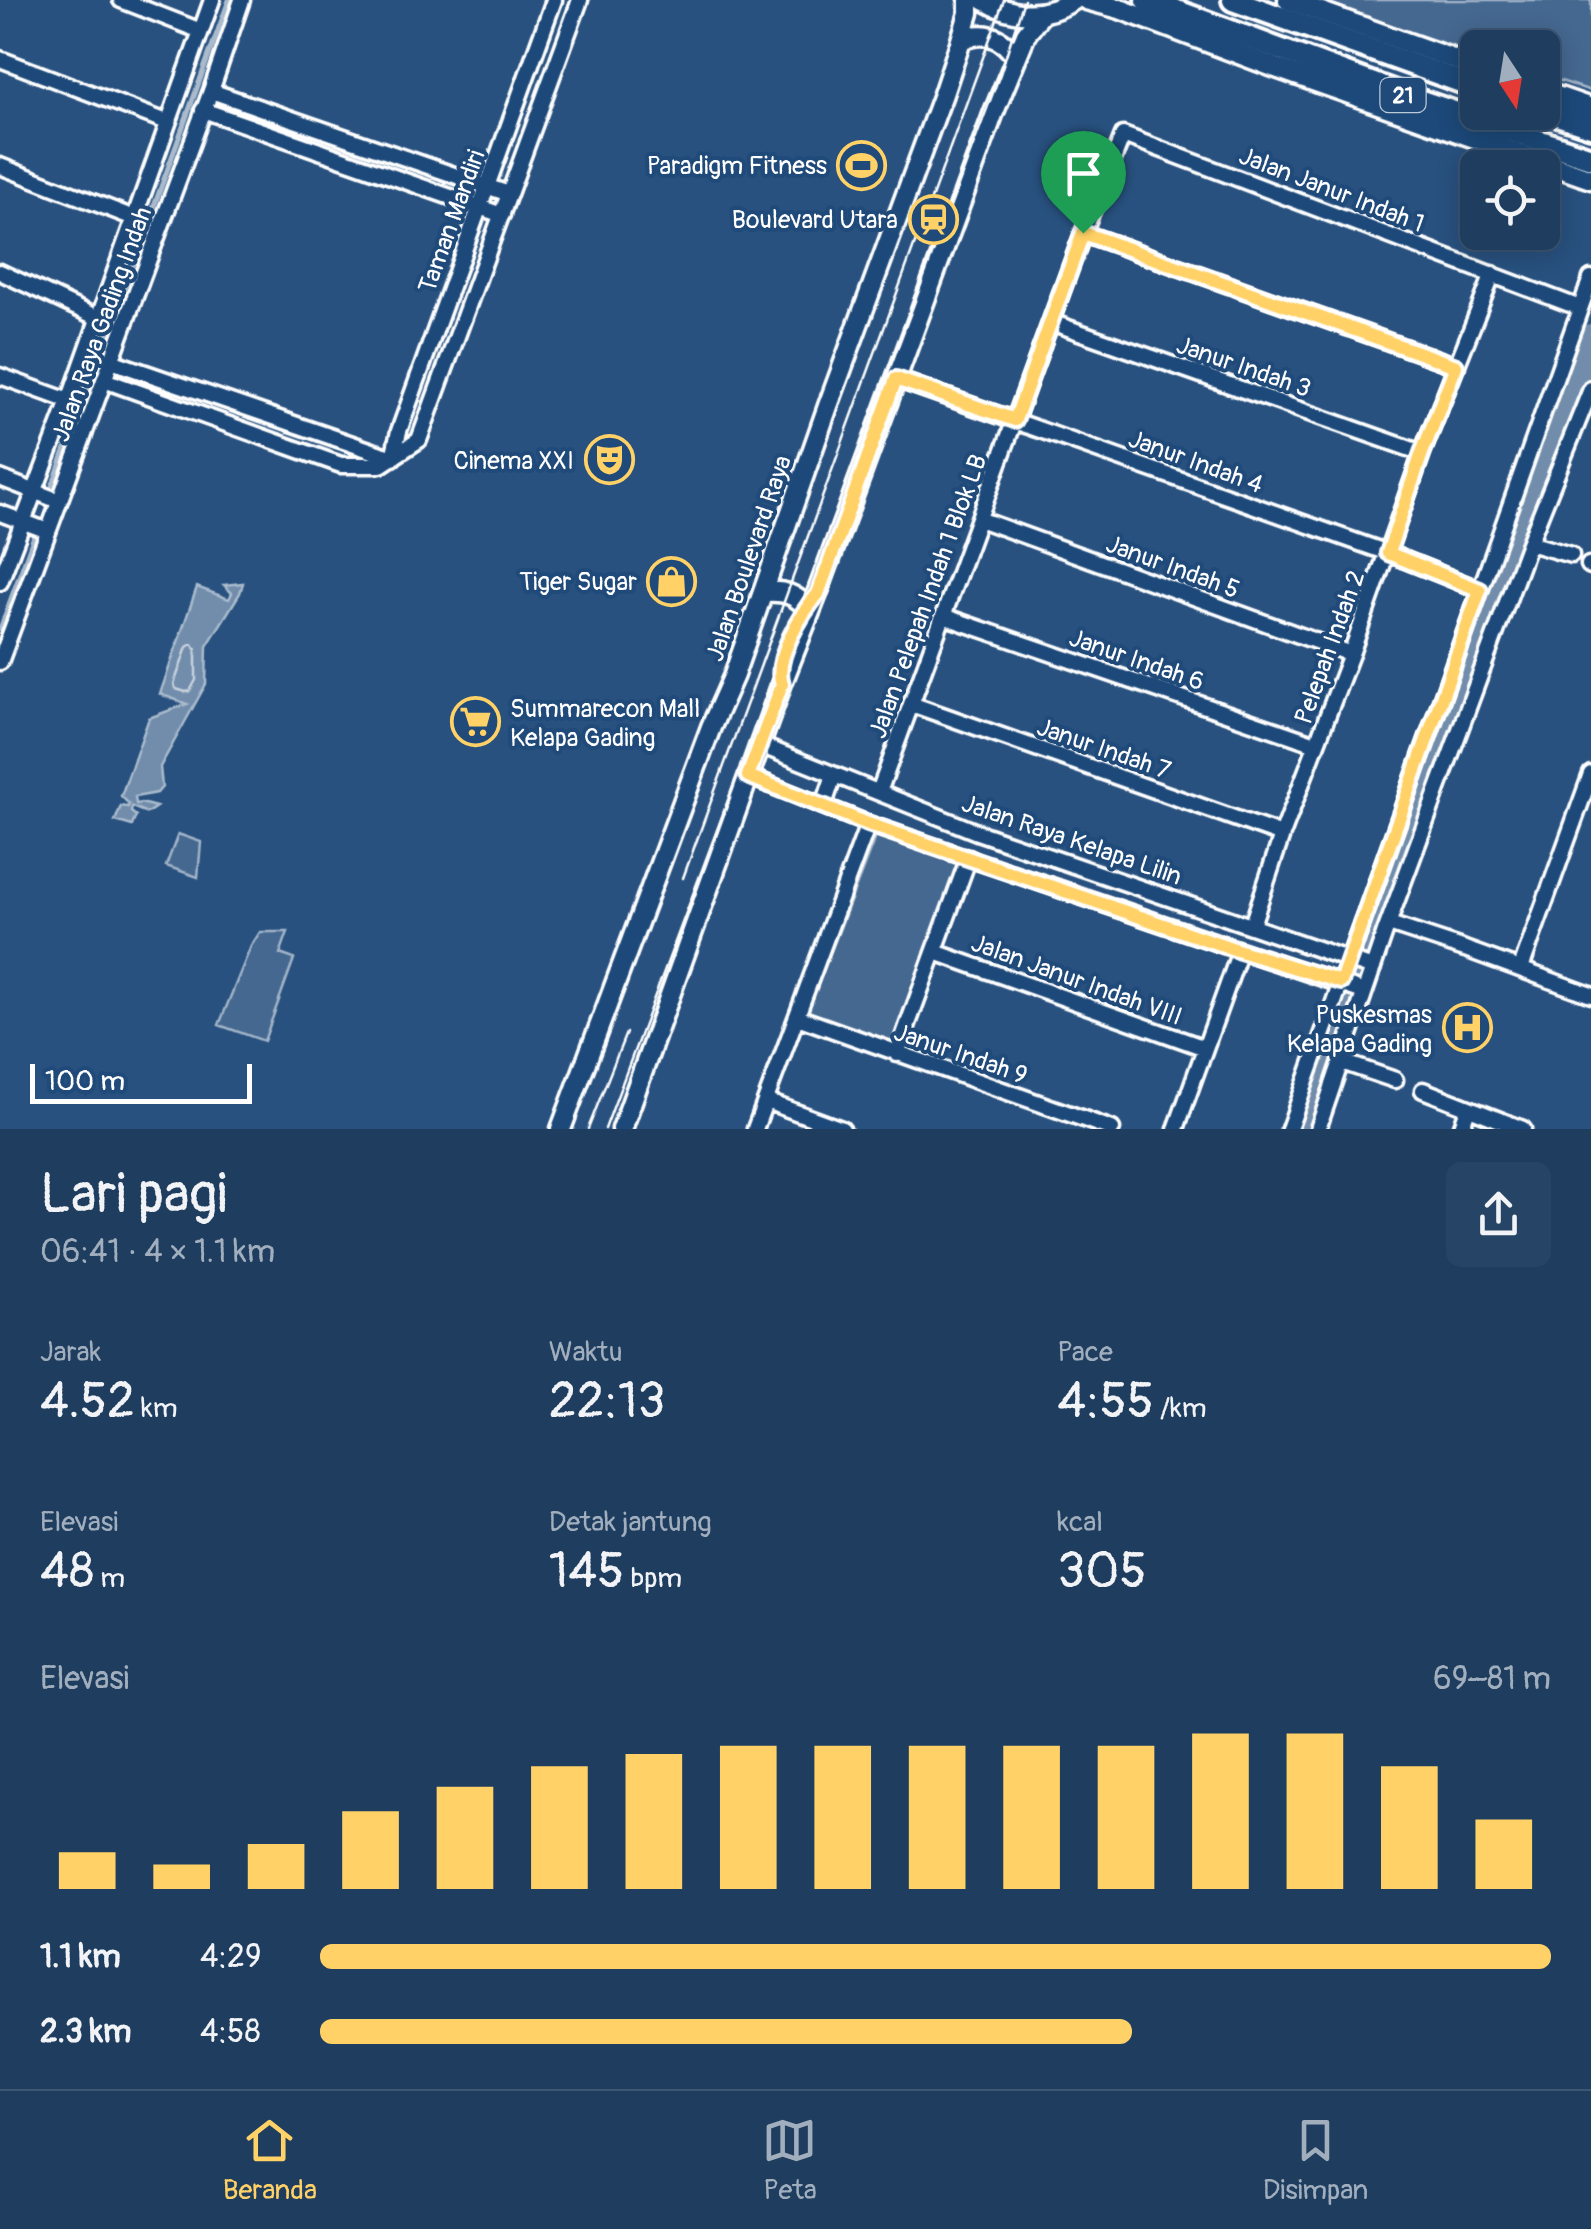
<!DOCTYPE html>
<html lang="id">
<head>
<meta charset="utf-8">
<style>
	:root { --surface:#1e3d5f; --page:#264465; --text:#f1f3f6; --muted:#a1aebd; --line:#3c5674; --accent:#ffd166 }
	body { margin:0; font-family:Pangolin,sans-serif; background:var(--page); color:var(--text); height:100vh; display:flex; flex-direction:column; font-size:38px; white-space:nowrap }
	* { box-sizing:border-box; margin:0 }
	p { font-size:32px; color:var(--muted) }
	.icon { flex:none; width:55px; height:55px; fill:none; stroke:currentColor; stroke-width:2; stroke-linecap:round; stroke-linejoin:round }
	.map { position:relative; height:1129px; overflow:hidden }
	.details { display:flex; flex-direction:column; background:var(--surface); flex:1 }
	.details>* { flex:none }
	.needle { width:65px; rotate:168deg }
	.fabs { position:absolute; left:1460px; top:30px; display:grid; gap:20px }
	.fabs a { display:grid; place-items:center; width:100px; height:100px; border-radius:15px; background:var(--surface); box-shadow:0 5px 25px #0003,0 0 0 2px var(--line); font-size:50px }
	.scale { position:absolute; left:30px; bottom:25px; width:222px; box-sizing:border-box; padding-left:10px; border:5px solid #fff; border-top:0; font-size:28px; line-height:35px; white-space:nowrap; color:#fff; -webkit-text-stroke:8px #1f4a7a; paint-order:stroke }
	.pin { position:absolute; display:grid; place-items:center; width:85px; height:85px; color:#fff; margin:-102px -42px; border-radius:50% 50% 50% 0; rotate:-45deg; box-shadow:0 0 10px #0007 }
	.pin .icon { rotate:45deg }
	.round { display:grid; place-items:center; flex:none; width:105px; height:105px; border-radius:15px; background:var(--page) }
	.headline { display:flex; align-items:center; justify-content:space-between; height:170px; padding:0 40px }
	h1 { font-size:55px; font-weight:600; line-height:75px }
	.metrics { display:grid; grid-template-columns:repeat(3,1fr); gap:15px; height:170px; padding:10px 40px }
	.metrics div { display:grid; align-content:center }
	.metrics b { font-size:50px; font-weight:600 }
	.metrics small { font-size:28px; font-weight:400 }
	.metrics p { font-size:28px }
	.chart { height:280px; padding:20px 40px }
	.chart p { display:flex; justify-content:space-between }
	.chart svg { width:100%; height:180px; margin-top:10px; stroke:var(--accent); stroke-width:6 }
	ul { padding:0 40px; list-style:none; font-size:32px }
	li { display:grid; grid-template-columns:160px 120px 1fr; align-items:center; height:75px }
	li i { height:25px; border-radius:12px; background:var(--accent) }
	.tabs { display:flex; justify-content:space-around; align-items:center; height:140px; border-top:2px solid var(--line); background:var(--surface); font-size:28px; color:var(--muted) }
	.tabs a { display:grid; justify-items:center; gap:5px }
	.tabs .on { color:var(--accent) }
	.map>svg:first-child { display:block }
	.green { fill:#446890; stroke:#a2b4c8; stroke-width:2.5 }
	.water { fill:#718dab; stroke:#aabbcd; stroke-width:2.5 }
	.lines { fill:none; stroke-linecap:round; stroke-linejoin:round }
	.shore { stroke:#c6d1dd; stroke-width:2.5 }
	.stream { stroke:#aabbcd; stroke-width:5 }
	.river { stroke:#718dab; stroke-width:28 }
	.minor-casing { stroke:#fff; stroke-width:21 }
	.major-casing { stroke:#fff; stroke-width:25 }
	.highway-casing { stroke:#fff; stroke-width:28 }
	.minor { stroke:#1f4a7a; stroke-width:14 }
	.major { stroke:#1f4a7a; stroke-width:18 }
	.highway { stroke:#1f4a7a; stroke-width:20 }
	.tram { stroke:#fff; stroke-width:2.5 }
	.route-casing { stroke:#fff; stroke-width:20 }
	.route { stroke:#ffd166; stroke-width:12 }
	.labels { text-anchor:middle; stroke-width:8; stroke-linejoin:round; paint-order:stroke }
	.shield { fill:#1f4a7a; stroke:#bcc9d7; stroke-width:2.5 }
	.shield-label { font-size:22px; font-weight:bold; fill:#fff }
	.poi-label { font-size:25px; fill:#fff; stroke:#1f4a7a; text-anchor:end }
	.street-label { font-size:25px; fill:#fff; stroke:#1f4a7a }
</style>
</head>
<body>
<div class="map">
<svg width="1591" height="1129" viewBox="0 0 1591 1129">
	<rect width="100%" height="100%" fill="#28517f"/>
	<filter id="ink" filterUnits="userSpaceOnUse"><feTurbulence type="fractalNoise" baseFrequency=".01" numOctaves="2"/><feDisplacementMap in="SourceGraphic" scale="20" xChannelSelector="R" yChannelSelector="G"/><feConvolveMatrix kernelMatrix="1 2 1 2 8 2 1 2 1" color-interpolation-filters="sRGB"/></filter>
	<g filter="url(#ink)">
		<path class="green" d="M1311,0H1591V91L1543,75L1542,48H1478L1477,54Z
			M878,830L968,860L897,1043L807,1013Z
			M178,834L201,842L198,877L166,866Z
			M260,932H288L280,954L294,959L264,1041L219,1025L251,946Z"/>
		<path class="water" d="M243,583L240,593L207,646L206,684L160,767L162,787L157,793L135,797L136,804L141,803L156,807L147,813L132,807L131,812L136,816L132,826L115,821L121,806L128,807L129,804L121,796L149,718L187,704L160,694L197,587L229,599L232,593L224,585Z"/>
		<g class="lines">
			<path class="shore" d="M192,644L196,649V680L190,691L186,692L176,689L174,684L187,647Z"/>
			<path class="stream" d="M49,495L229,0
				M0,629L35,533"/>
			<path class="river" d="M1302,1129L1591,338"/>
			<defs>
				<path id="minor" d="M121,0L201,31
					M0,59L167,122
					M211,91L509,194
					M203,110L502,215
					M0,166L134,218
					M1083,233L1457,366
					M0,272L98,318
					M1051,322L1422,453
					M111,361L393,458
					M0,376L69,401
					M896,379L1388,553L1480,590
					M104,380L341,465H381L419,440L580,0
					M393,458L399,431L554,0
					M0,478L59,501
					M0,513L48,531
					M979,519L1351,654
					M1529,543L1571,555
					M1589,565L1591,566
					M0,582L69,401L212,0
					M943,616L1316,744
					M0,662L211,91L242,0
					M911,704L1282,835
					M760,745L977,832L1373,968
					M748,776L868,824L1364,992
					M879,792L1083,233L1123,135L1580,308
					M824,805L834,775
					M1389,924L1465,949L1591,995
					M1252,925L1282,835L1351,654L1422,453L1493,274
					M935,952L1205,1048
					M1521,968L1591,774
					M797,1017L1112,1129
					M897,1054L969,857
					M1342,1062L1395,1080
					M1423,1090L1523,1129
					M766,1101L842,1129
					M755,1129L868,824
					M1176,1129L1240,951
					M1289,1129L1591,278
					M1318,1129L1385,932L1529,543L1591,389
					M1461,1129L1468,1109"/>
				<path id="major" d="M984,0C1014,18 1045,18 1074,0
					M1086,0L1120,9L1276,68L1591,179
					M1288,0L1478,68
					M961,40C984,30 1002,36 1015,56
					M1542,91L1591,108
					M767,592C785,591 794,594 807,607
					M561,1129L711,727L734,675L828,406L943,94L961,40L969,13V0
					M622,1129L782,683L817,594L994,112L1026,34L1042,13"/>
				<path id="highway" d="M1147,0L1403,95L1591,158
					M1233,0L1478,88
					M1542,110L1591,126"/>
			</defs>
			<use href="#minor" class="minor-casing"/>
			<use href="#major" class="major-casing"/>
			<use href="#highway" class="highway-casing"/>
			<use href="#minor" class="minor"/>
			<use href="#major" class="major"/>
			<use href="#highway" class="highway"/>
			<path class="tram" d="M683,878L1004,0
				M588,1129L626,1033
				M605,1129L1000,74L1024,0"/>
		</g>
	</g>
	<g class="lines" filter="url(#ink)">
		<defs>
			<path id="route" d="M1083,233L1456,366L1422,453L1388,553L1480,590L1341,982L1240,951L868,824L748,776L782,684C773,660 802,612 818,594L896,379L1015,420Z"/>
		</defs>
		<use href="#route" class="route-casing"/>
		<use href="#route" class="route"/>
	</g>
	<defs>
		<symbol id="stadium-ring" viewBox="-11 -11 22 22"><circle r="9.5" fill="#1f4a7a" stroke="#ffd166" stroke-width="1.5"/><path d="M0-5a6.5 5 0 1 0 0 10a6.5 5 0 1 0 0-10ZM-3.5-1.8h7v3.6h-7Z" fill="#ffd166"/></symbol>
		<symbol id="station-ring" viewBox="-11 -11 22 22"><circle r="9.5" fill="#1f4a7a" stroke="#ffd166" stroke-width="1.5"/><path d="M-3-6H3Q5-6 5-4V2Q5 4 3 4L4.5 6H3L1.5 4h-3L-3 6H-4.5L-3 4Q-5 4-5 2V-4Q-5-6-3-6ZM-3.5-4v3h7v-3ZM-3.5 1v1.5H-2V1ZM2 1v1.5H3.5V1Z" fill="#ffd166"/></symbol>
		<symbol id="theatre-ring" viewBox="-11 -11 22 22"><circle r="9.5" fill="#1f4a7a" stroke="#ffd166" stroke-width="1.5"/><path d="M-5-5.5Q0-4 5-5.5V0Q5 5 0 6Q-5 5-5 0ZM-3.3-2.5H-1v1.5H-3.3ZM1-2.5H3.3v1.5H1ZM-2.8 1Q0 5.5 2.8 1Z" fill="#ffd166"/></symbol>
		<symbol id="shop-ring" viewBox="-11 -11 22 22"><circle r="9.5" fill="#1f4a7a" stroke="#ffd166" stroke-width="1.5"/><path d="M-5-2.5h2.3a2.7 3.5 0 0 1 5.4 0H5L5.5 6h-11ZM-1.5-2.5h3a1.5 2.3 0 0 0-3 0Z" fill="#ffd166"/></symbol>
		<symbol id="supermarket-ring" viewBox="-11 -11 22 22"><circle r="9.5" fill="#1f4a7a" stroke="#ffd166" stroke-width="1.5"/><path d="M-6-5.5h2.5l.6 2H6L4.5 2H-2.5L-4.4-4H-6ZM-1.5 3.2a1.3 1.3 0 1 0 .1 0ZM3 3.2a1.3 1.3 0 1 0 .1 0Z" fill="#ffd166"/></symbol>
		<symbol id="hospital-ring" viewBox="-11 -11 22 22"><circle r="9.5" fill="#1f4a7a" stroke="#ffd166" stroke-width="1.5"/><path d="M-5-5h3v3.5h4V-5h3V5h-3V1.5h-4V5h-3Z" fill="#ffd166"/></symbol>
	</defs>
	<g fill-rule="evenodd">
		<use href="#stadium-ring" x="834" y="138" width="55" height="55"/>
		<use href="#station-ring" x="906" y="192" width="55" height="55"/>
		<use href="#theatre-ring" x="582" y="432" width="55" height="55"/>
		<use href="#shop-ring" x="644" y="554" width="55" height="55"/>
		<use href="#supermarket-ring" x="448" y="694" width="55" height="55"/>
		<use href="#hospital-ring" x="1440" y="1000" width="55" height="55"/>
	</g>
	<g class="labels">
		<rect class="shield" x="1380.5" y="78" width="45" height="34" rx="8"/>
		<g class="shield-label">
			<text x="1403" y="103">21</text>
		</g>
		<g class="poi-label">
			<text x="827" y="174">Paradigm Fitness</text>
			<text x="898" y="228">Boulevard Utara</text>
			<text x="574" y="469">Cinema XXI</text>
			<text x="637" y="590">Tiger Sugar</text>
			<text x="510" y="717" text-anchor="start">Summarecon Mall<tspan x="510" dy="29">Kelapa Gading</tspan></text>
			<text x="1432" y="1023">Puskesmas<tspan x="1432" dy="29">Kelapa Gading</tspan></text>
		</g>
		<g class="street-label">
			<text transform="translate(1332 189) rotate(21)" y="9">Jalan Janur Indah 1</text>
			<text transform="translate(451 221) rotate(-70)" y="9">Taman Mandiri</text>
			<text transform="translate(101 324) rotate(-70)" y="9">Jalan Raya Gading Indah</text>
			<text transform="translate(1244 366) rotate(19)" y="9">Janur Indah 3</text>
			<text transform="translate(1196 461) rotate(20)" y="9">Janur Indah 4</text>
			<text transform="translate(748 558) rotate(-71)" y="9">Jalan Boulevard Raya</text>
			<text transform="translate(1173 566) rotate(20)" y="9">Janur Indah 5</text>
			<text transform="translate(927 596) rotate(-70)" y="9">Jalan Pelepah Indah 1 Blok LB</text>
			<text transform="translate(1329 647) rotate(-70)" y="9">Pelepah Indah 2</text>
			<text transform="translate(1137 659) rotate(19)" y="9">Janur Indah 6</text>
			<text transform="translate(1104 748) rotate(19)" y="9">Janur Indah 7</text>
			<text transform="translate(1072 839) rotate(19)" y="9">Jalan Raya Kelapa Lilin</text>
			<text transform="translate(1077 979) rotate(20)" y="9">Jalan Janur Indah VIII</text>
			<text transform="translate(961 1053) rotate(19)" y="9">Janur Indah 9</text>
		</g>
	</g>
</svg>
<div class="fabs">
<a><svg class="needle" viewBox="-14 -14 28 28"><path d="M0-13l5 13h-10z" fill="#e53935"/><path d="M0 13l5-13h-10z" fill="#a1aebd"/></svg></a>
<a><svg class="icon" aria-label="locate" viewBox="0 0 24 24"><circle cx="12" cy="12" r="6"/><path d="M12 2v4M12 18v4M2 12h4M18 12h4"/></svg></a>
</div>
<div class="scale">100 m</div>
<div class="pin" style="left:1083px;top:233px;background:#1e9e55"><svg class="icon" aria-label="arrive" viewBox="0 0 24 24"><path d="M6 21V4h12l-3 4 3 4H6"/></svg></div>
</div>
<section class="details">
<div class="headline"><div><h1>Lari pagi</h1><p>06:41 · 4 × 1.1 km</p></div><a class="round"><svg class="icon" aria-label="share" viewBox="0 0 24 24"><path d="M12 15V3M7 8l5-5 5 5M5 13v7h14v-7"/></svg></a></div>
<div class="metrics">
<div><p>Jarak</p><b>4.52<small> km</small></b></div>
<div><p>Waktu</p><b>22:13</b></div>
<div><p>Pace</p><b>4:55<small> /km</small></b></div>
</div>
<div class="metrics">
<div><p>Elevasi</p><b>48<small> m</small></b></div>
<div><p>Detak jantung</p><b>145<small> bpm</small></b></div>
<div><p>kcal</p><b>305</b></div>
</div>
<div class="chart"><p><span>Elevasi</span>69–81 m</p>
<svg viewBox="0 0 160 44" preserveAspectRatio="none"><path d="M5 44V35M15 44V38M25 44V33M35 44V25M45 44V19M55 44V14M65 44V11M75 44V9M85 44V9M95 44V9M105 44V9M115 44V9M125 44V6M135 44V6M145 44V14M155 44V27"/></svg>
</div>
<ul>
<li><b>1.1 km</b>4:29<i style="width:100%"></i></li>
<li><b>2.3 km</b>4:58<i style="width:66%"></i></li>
</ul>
</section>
<nav class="tabs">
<a class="on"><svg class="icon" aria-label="home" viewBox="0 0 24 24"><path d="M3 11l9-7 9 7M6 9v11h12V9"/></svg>Beranda</a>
<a><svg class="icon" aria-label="map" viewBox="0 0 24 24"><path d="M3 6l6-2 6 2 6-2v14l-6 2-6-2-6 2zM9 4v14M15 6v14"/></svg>Peta</a>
<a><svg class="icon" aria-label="saved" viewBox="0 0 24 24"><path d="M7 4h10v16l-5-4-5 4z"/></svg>Disimpan</a>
</nav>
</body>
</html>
